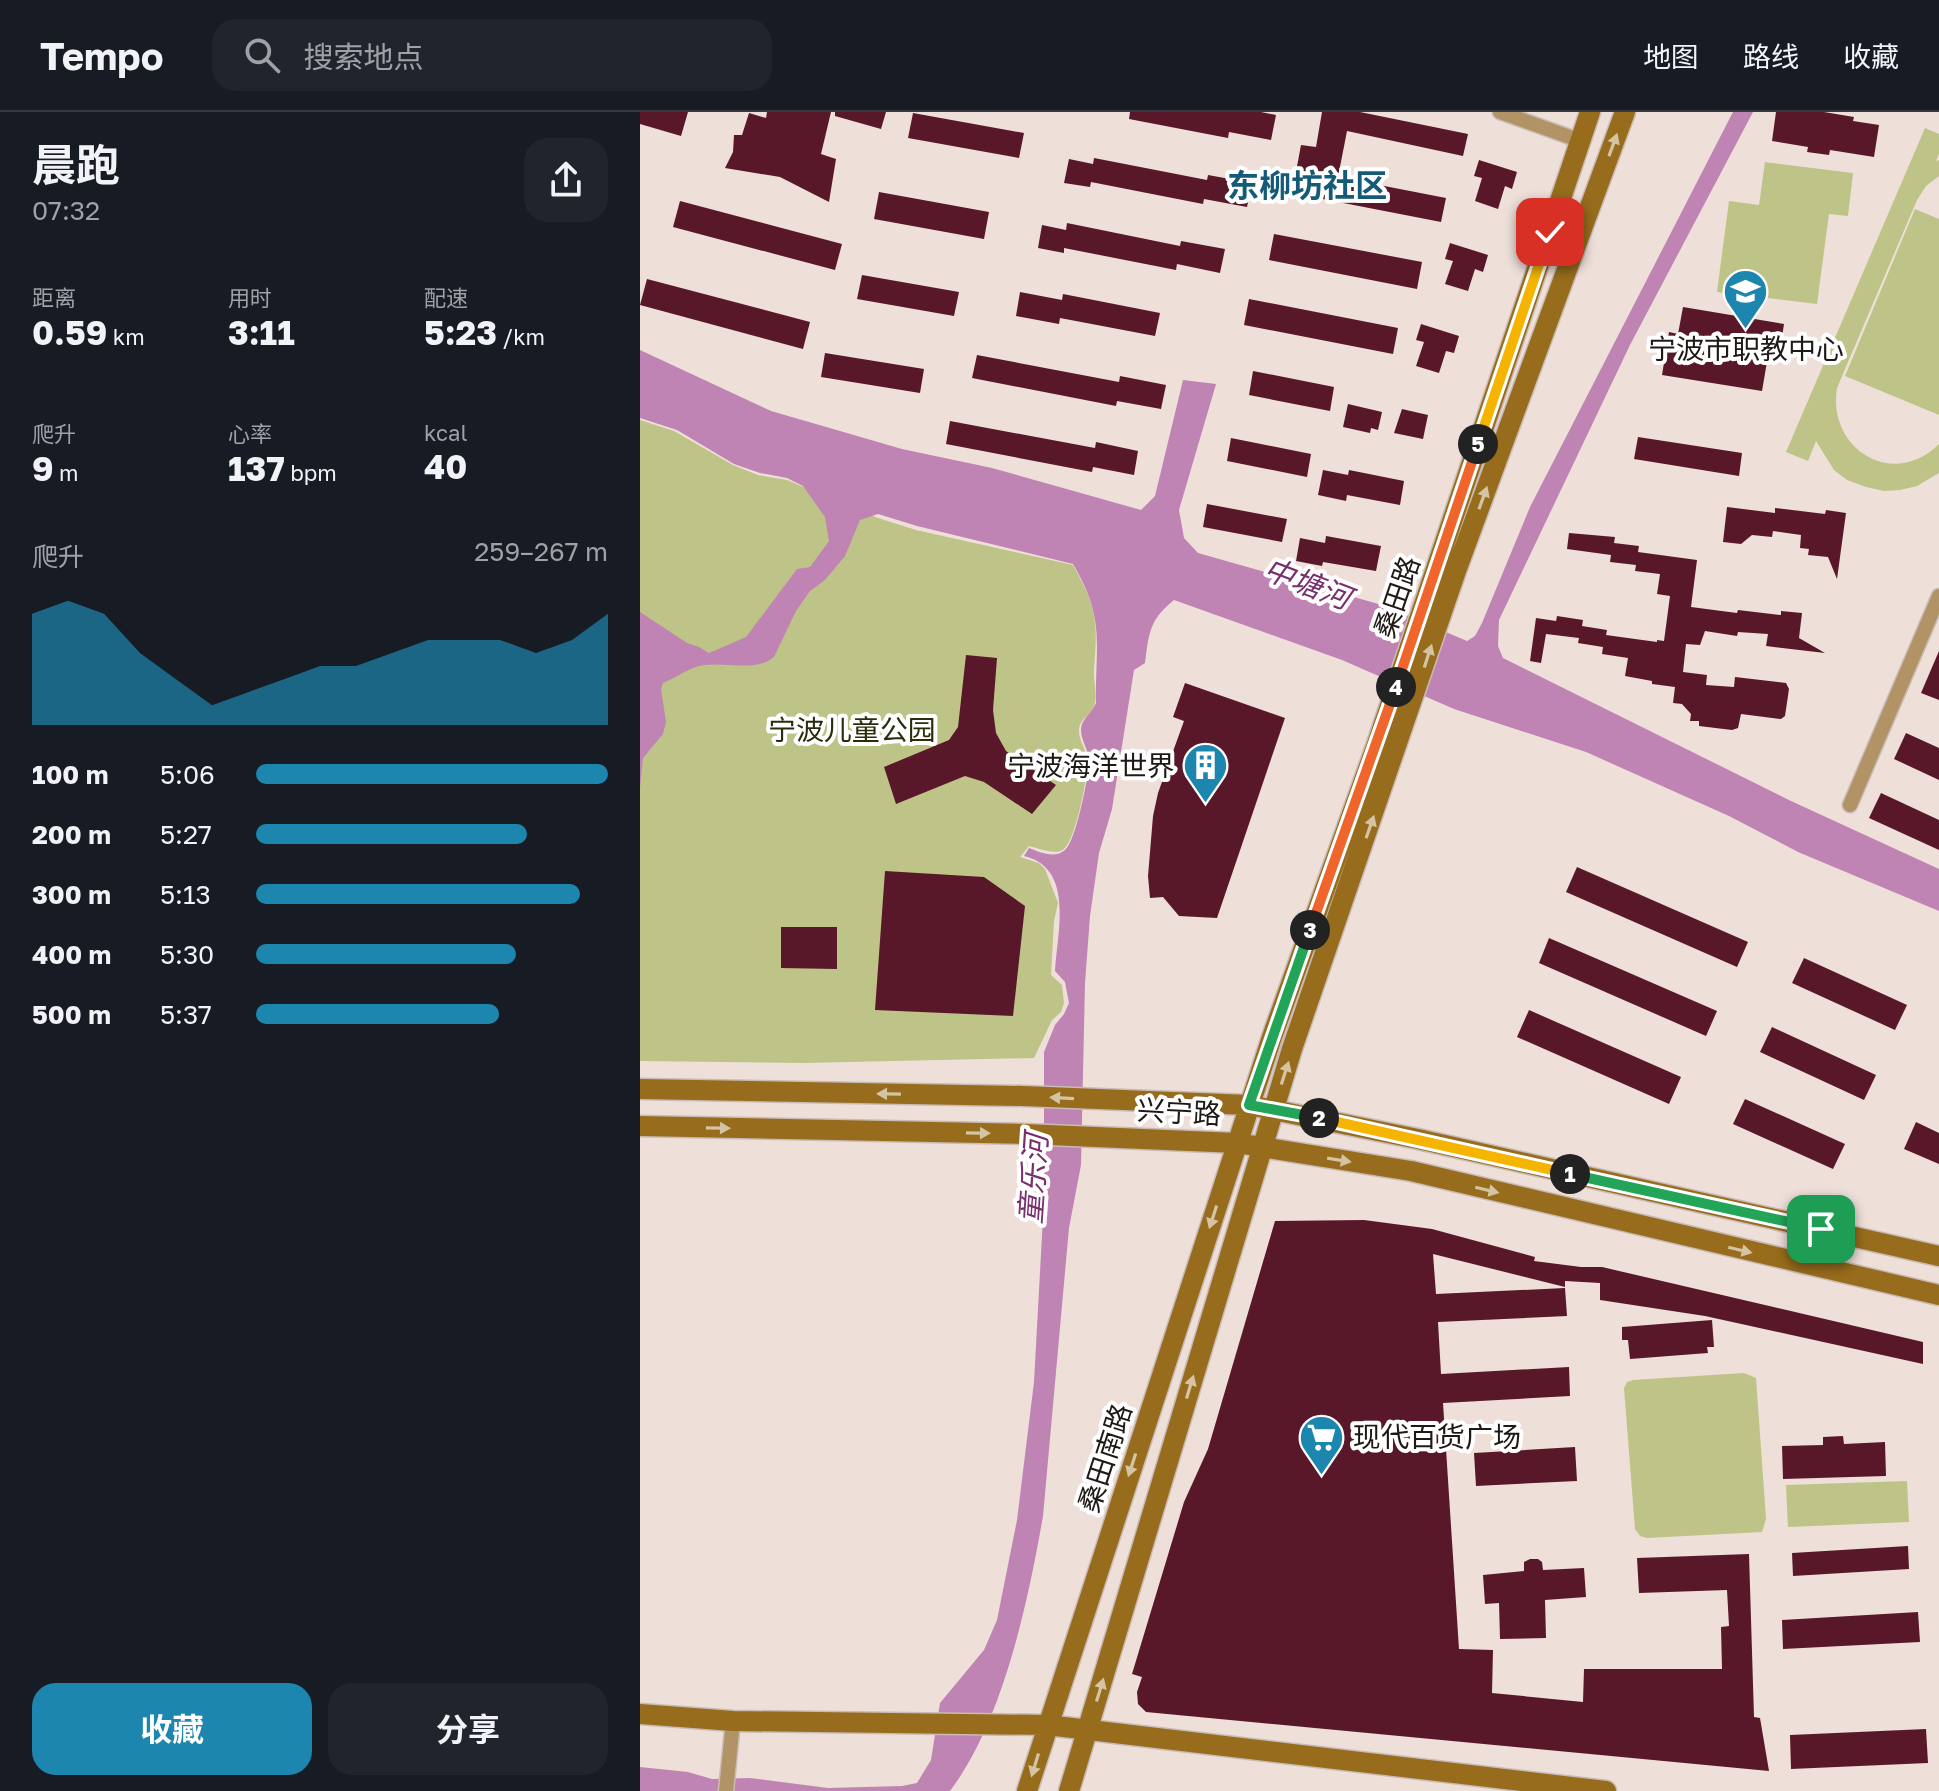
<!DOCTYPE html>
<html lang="zh">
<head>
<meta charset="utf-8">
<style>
	:root { --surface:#171b24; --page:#20242c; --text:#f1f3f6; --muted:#9ea1a6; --line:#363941; --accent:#1d86ae }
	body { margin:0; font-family:"Golos Text","Noto Sans SC",sans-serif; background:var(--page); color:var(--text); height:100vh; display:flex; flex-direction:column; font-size:30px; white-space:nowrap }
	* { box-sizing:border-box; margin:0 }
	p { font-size:26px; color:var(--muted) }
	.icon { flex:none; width:44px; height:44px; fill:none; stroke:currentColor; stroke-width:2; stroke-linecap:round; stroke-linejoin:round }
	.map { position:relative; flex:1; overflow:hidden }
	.side { display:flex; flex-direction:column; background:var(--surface); width:640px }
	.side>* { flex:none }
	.pin { position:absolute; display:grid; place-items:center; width:68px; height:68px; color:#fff; margin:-34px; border-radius:16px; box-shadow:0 4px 12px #0006 }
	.km { position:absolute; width:40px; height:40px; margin:-20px; border-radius:50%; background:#222; color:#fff; font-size:22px; line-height:40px; text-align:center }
	.round { display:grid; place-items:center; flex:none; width:84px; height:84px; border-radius:24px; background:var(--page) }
	.head { display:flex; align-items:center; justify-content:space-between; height:136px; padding:0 32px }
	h1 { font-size:44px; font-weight:700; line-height:60px }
	.metrics { display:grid; grid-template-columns:repeat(3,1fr); gap:12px; height:136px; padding:8px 32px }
	.metrics div { display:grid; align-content:center }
	.metrics b { font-size:34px; font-weight:700 }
	.metrics small { font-size:22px; font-weight:400 }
	.metrics p { font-size:22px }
	.chart { height:224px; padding:16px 32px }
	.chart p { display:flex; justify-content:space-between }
	.chart svg { width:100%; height:144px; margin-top:8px; fill:var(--accent); opacity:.7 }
	.action { display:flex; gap:16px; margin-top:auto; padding:16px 32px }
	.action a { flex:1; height:92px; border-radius:24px; background:var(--accent); color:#fff; font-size:32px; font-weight:700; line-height:92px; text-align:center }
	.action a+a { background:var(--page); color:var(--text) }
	ul { padding:0 32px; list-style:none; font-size:26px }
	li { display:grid; grid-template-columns:128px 96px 1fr; align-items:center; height:60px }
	li i { height:20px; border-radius:10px; background:var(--accent) }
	header { display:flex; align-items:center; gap:48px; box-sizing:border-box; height:112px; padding:0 40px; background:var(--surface); border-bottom:2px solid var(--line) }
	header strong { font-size:38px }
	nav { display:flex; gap:44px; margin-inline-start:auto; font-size:28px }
	.search { width:560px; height:72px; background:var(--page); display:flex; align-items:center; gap:20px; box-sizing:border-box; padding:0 28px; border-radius:24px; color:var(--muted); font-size:30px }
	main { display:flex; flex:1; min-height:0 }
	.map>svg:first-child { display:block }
	.green { fill:#bec487 }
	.water { fill:#bf84b3 }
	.building { fill:#591829 }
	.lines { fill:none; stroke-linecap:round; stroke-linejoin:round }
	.street-casing { stroke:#c9bbb6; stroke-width:17 }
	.secondary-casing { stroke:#c9bbb6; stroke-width:23 }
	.street { stroke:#b19366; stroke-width:14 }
	.secondary { stroke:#976c1c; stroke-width:20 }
	.oneway { fill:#d5c4a4 }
	.split-1-casing { stroke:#fff; stroke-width:16 }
	.split-2-casing { stroke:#fff; stroke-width:16 }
	.split-3-casing { stroke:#fff; stroke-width:16 }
	.split-4-casing { stroke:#fff; stroke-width:16 }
	.split-5-casing { stroke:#fff; stroke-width:16 }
	.split-6-casing { stroke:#fff; stroke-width:16 }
	.split-1 { stroke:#22a559; stroke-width:10 }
	.split-2 { stroke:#f5b400; stroke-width:10 }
	.split-3 { stroke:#22a559; stroke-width:10 }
	.split-4 { stroke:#f0652b; stroke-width:10 }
	.split-5 { stroke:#f0652b; stroke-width:10 }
	.split-6 { stroke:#f5b400; stroke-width:10 }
	.labels { text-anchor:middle; stroke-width:8; stroke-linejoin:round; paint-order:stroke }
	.poi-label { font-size:28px; fill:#1e1917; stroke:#fff }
	.street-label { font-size:28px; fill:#1e1917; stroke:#fff }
	.park-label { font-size:28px; fill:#2a2c0c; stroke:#fff }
	.water-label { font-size:30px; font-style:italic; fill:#78306d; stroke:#fff }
	.quarter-label { font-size:32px; font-weight:bold; fill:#155b77; stroke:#fff }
</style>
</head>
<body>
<header>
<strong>Tempo</strong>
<div class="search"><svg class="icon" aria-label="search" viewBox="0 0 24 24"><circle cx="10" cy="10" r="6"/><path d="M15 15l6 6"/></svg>搜索地点</div>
<nav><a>地图</a><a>路线</a><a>收藏</a></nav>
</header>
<main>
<section class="side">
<div class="head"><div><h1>晨跑</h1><p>07:32</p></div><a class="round"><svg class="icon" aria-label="share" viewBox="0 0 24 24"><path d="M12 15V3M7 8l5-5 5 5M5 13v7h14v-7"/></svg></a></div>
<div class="metrics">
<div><p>距离</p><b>0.59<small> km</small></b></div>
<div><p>用时</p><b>3:11</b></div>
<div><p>配速</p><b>5:23<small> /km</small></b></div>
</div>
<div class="metrics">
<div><p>爬升</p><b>9<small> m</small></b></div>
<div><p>心率</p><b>137<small> bpm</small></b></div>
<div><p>kcal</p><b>40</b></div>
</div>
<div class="chart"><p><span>爬升</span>259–267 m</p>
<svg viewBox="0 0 160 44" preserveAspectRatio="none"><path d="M0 44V10L10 6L20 10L30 22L40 30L50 38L60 34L70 30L80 26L90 26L100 22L110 18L120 18L130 18L140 22L150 18L160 10V44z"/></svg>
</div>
<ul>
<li><b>100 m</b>5:06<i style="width:100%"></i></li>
<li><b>200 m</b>5:27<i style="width:77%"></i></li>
<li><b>300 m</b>5:13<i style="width:92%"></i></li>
<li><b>400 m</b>5:30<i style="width:74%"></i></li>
<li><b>500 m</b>5:37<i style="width:69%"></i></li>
</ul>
<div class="action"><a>收藏</a><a>分享</a></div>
</section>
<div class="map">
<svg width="1299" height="1679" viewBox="0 0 1299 1679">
	<rect width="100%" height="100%" fill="#eedfd9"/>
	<path class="green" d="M1285,16L1299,22V42L1296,49L1299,48V64L1286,74L1277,88L1197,276C1187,337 1253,378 1299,332V361L1277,374L1260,378L1244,379L1226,375L1207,368L1194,358L1176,329L1168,349L1146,340Z
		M1125,50L1213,61L1208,104L1189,102L1177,192L1077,180L1089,89L1119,93Z
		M1275,97L1299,107V303L1205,264Z
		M0,308L34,319L93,353L118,363L147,368L238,406L276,418L433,453C457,495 458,510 454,557C453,569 458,583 454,594C450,604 439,607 439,619C439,630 447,638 447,649C448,665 436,726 424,737C416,744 398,736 389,734L380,745L399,751L405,757L418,791L414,809L411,863L422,873L424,891L421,900L412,908L394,946L163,951L0,949Z
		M1104,1261L1116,1266L1126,1407L1122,1420L1007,1426L1000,1424L995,1417L984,1276L987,1270L993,1268Z
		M1267,1369L1269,1410L1148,1415L1146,1373Z"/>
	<path class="water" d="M1093,0H1113L990,233L859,508L858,534L863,546L1151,689L1299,757V799L1158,740L1089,704L946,640L814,597L702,548L534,488C509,508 509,521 505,551L494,558L472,697L459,741L450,804L445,871L441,1053L429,1116L403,1404C388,1490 363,1609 310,1679H0V1655L48,1660L72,1667L110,1666L188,1676L262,1674L277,1671L291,1648L300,1591L344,1538L357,1508L377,1408L394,1270L404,1087V940L415,913L424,902L429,891L425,870L415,859C417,821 435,756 384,744L389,736C399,740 415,747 425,738C436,729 449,663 449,648C448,637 441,628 441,618C441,607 452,601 456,591C455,531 466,508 433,452L277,414L238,402L220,408L205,444L185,468L170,479L156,499L134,545C117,560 86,550 65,553C49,555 38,565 23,571L21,577L26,610L23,622L3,646L0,676V500L47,531L59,535L69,541L106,525L157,457L170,455L189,429L185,405L163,374L147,366L120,361L94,352L37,318L0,306V238L131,299L262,337L352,356L501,398L515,384L543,268L576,272L539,398L544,426L558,441L742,493L827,529L835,524L842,511L890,395Z"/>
	<path class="building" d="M0,0H48L41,24L0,12Z
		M127,0H191L181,42L196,47L189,90L140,65L85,56L93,40L94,23H102L109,1L126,6Z
		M195,0H246L241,17L195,4Z
		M490,0H621L636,3L631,28L589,20L588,26L489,7Z
		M682,0H720L828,22L823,44L707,19L698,65L806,86L801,110L652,81L661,33L676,35Z
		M1136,0H1184L1214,5L1213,9L1239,13L1234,45L1190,38L1189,43L1167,40L1168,35L1132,29Z
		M273,1L384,21L379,46L268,26Z
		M454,46L567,68L568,63L612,71L607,95L564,87L563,92L451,70L450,75L424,71L429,47L453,52Z
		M839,48L877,60L872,77L865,74L858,97L835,89L842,66L834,64Z
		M239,80L349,100L344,127L234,107Z
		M40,89L202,132L195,158L33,115Z
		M427,111L540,134L541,129L585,137L580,161L537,152L536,158L424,136V141L398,136L402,113L426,118Z
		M634,122L782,150L777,177L629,148Z
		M810,131L848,143L843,160L835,157L828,179L805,172L813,149L805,147Z
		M222,163L319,180L314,204L217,187Z
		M7,167L170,210L163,237L0,193Z
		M380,180L422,188L423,182L520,201L515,224L420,206L419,212L376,204Z
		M609,187L758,216L753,242L604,213Z
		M1043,195L1144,212L1139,245L1128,244L1122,279L1022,263L1029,220L1038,222Z
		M781,212L819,224L814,241L806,239L799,261L776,254L784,230L776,228Z
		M185,241L284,257L280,281L181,265Z
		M337,243L479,270L480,264L526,273L521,297L477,289L476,294L332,266Z
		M613,259L694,275L690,299L609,283Z
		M708,292L742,300L738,318L731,316L730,321L703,315Z
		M762,297L788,303L783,327L754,321Z
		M310,309L455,336L456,330L498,339L494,363L453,355L452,360L306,332Z
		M998,325L1102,341L1099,364L994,347Z
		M591,326L671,342L667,365L587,349Z
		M683,358L708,363L709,358L764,369L760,393L707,383L706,389L678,383Z
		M567,392L647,407L642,430L563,415Z
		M1087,395L1135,401V396L1185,402L1186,398L1206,401L1197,467L1188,445L1168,443L1169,437L1160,436L1161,423L1133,419L1132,425L1112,423L1101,432L1083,430Z
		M929,421L975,425L974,431L999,434L998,440L1057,448L1051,495L1097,501L1098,498L1141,503V499L1162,501L1159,526L1185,541L1126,534L1128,522L1098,520L1097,524L1065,519L1060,533L1046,532L1043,560L1067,563L1066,573L1094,575L1095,565L1146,571L1149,577L1145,604L1141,607L1101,602L1098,616L1092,618L1059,614V609H1050L1051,602L1042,592L1033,591L1035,575L1012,572V569L985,564L988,546L962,542L963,535L938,531L939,526L906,522L901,551L890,549L896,506L916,509L917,504L943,508L942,514L967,518L966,523L1017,530V528L1024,529L1030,484L1017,482L1020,462L995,459L996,453L970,450L971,443L927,437Z
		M686,424L741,434L736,459L683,450L682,454L656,449L660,426L685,431Z
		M1299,539V588L1281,581Z
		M326,543L357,546L353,598L356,621L366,639L416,673L392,702L344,670L325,664L256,692L244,655L309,628L318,615Z
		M545,571L645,606L577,806L539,804L523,785L510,786L508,764L513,704L518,681L544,609L533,605Z
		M1266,621L1299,636V668L1254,647Z
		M1241,681L1299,708V738L1229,706Z
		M937,755L1108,830L1097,855L926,780Z
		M245,759L344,765L385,794L373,904L235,898Z
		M141,815H197V857L141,856Z
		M909,826L1077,899L1066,924L899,851Z
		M1164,846L1267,893L1255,918L1152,871Z
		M889,898L1041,965L1029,992L877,925Z
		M1132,915L1236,963L1224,988L1120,940Z
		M1105,987L1205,1032L1193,1057L1093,1012Z
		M1276,1010L1299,1021V1052L1264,1037Z
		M724,1108L792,1117L895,1145L894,1149L941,1155H962L1283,1230V1252L1065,1204L960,1188V1171L925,1169V1175L793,1142L796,1182L925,1176L927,1204L798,1210L801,1262L929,1255L930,1284L803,1291L819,1537L853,1538L852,1581L943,1590L944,1557H1082L1081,1515L1089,1514L1087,1478L999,1481L997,1446L1109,1442L1114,1605L1120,1606L1129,1659L506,1600L498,1592L497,1580L502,1565L492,1562L544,1390L568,1337L635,1109Z
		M1072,1208L1074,1235H1067L1068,1241L990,1247L988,1228H982V1215Z
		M1203,1324L1204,1332L1245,1330L1246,1364L1143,1367L1142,1334L1183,1333V1325Z
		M935,1335L937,1369L836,1374L834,1341Z
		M1268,1434L1269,1457L1153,1464L1152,1441Z
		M890,1447H898L902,1450L903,1458L944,1456L946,1485L905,1488L906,1526L860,1527L859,1491L845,1492L843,1463L884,1459V1450Z
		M1278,1500L1280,1530L1143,1537L1142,1508Z
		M1286,1617L1288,1651L1151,1657L1150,1623Z"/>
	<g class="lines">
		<defs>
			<path id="street" d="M860,0L941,29
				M1210,693L1299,484
				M86,1679L93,1609"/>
			<path id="secondary" d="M0,977L383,984L609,993L778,1027L1299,1144
				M0,1014L385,1022L597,1031L771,1059L1299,1183
				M0,1602L93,1609L407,1613L966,1679
				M387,1679L632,925L737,632L950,0
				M429,1679L652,937L816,459L985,0"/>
		</defs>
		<use href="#street" class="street-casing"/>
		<use href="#secondary" class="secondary-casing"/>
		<use href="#street" class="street"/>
		<use href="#secondary" class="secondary"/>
	</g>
	<defs><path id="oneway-solid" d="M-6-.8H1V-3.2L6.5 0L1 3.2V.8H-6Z" transform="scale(2)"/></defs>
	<g class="oneway">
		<use href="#oneway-solid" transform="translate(973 33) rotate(-70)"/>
		<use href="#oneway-solid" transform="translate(843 386) rotate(-70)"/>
		<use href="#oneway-solid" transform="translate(788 544) rotate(-72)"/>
		<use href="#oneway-solid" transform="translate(730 715) rotate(-71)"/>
		<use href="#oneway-solid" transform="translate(645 961) rotate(-72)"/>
		<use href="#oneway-solid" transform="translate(249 982) rotate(-179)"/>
		<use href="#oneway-solid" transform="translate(422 986) rotate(-177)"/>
		<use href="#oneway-solid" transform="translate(78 1016) rotate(1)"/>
		<use href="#oneway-solid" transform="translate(338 1021) rotate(1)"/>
		<use href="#oneway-solid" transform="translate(699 1048) rotate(9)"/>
		<use href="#oneway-solid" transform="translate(847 1078) rotate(13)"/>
		<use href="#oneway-solid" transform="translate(573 1105) rotate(108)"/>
		<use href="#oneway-solid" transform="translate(1100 1138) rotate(13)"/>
		<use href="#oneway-solid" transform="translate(550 1275) rotate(-73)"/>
		<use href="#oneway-solid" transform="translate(492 1353) rotate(108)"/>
		<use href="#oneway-solid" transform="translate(460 1578) rotate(-73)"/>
		<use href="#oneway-solid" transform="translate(395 1653) rotate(107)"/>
	</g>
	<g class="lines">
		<defs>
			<path id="split-1" d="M930,1062L1181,1117"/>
			<path id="split-2" d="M679,1006L930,1062"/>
			<path id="split-3" d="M670,818L609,993L679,1006"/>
			<path id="split-4" d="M670,818L756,575"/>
			<path id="split-5" d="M756,575L838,332"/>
			<path id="split-6" d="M838,332L910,120"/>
		</defs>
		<use href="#split-1" class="split-1-casing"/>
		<use href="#split-2" class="split-2-casing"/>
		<use href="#split-3" class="split-3-casing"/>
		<use href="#split-4" class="split-4-casing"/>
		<use href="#split-5" class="split-5-casing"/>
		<use href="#split-6" class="split-6-casing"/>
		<use href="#split-1" class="split-1"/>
		<use href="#split-2" class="split-2"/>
		<use href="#split-3" class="split-3"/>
		<use href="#split-4" class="split-4"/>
		<use href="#split-5" class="split-5"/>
		<use href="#split-6" class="split-6"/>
	</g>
	<defs>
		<symbol id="university-pin" viewBox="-11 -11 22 30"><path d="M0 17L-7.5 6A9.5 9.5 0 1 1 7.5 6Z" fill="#1d86ae" stroke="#fff"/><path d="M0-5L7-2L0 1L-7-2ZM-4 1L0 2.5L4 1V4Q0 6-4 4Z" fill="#fff"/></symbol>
		<symbol id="building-pin" viewBox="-11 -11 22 30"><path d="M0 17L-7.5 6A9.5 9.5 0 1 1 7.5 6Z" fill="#1d86ae" stroke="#fff"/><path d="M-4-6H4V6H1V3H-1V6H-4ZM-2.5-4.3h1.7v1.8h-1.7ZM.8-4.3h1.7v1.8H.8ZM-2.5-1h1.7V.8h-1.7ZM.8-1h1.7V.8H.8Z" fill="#fff"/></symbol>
		<symbol id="supermarket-pin" viewBox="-11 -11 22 30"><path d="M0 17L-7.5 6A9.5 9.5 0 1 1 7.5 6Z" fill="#1d86ae" stroke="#fff"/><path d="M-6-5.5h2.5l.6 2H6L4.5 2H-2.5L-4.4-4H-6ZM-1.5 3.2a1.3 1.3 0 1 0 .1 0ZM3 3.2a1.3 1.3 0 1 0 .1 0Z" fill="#fff"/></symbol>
	</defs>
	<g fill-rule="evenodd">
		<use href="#university-pin" x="1080" y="154" width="51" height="69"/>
		<use href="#building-pin" x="540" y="628" width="51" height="69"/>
		<use href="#supermarket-pin" x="656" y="1300" width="51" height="69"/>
	</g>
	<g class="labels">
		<g class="poi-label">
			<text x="1106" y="247">宁波市职教中心</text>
			<text x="535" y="664" text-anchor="end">宁波海洋世界</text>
			<text x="713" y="1335" text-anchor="start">现代百货广场</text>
		</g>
		<g class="street-label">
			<text transform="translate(757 485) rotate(-71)" y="10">桑田路</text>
			<text transform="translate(539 1000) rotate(3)" y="10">兴宁路</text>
			<text transform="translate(465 1346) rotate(-72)" y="10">桑田南路</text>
		</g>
		<g class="park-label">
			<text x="212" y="628">宁波儿童公园</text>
		</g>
		<g class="water-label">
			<text transform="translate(667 472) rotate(21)" y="10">中塘河</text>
			<text transform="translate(394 1067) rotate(-86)" y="10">童乐河</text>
		</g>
		<g class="quarter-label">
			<text x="667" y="85">东柳坊社区</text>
		</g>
	</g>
</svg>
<div class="pin" style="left:1181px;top:1117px;background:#1e9e55"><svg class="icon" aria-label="arrive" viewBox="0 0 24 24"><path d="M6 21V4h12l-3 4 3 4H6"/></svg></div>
<div class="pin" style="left:910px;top:120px;background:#d93025"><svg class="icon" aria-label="check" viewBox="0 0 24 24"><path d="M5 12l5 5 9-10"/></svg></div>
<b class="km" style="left:930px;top:1062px">1</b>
<b class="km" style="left:679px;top:1006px">2</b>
<b class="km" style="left:670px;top:818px">3</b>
<b class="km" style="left:756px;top:575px">4</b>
<b class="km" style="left:838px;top:332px">5</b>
</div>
</main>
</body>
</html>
